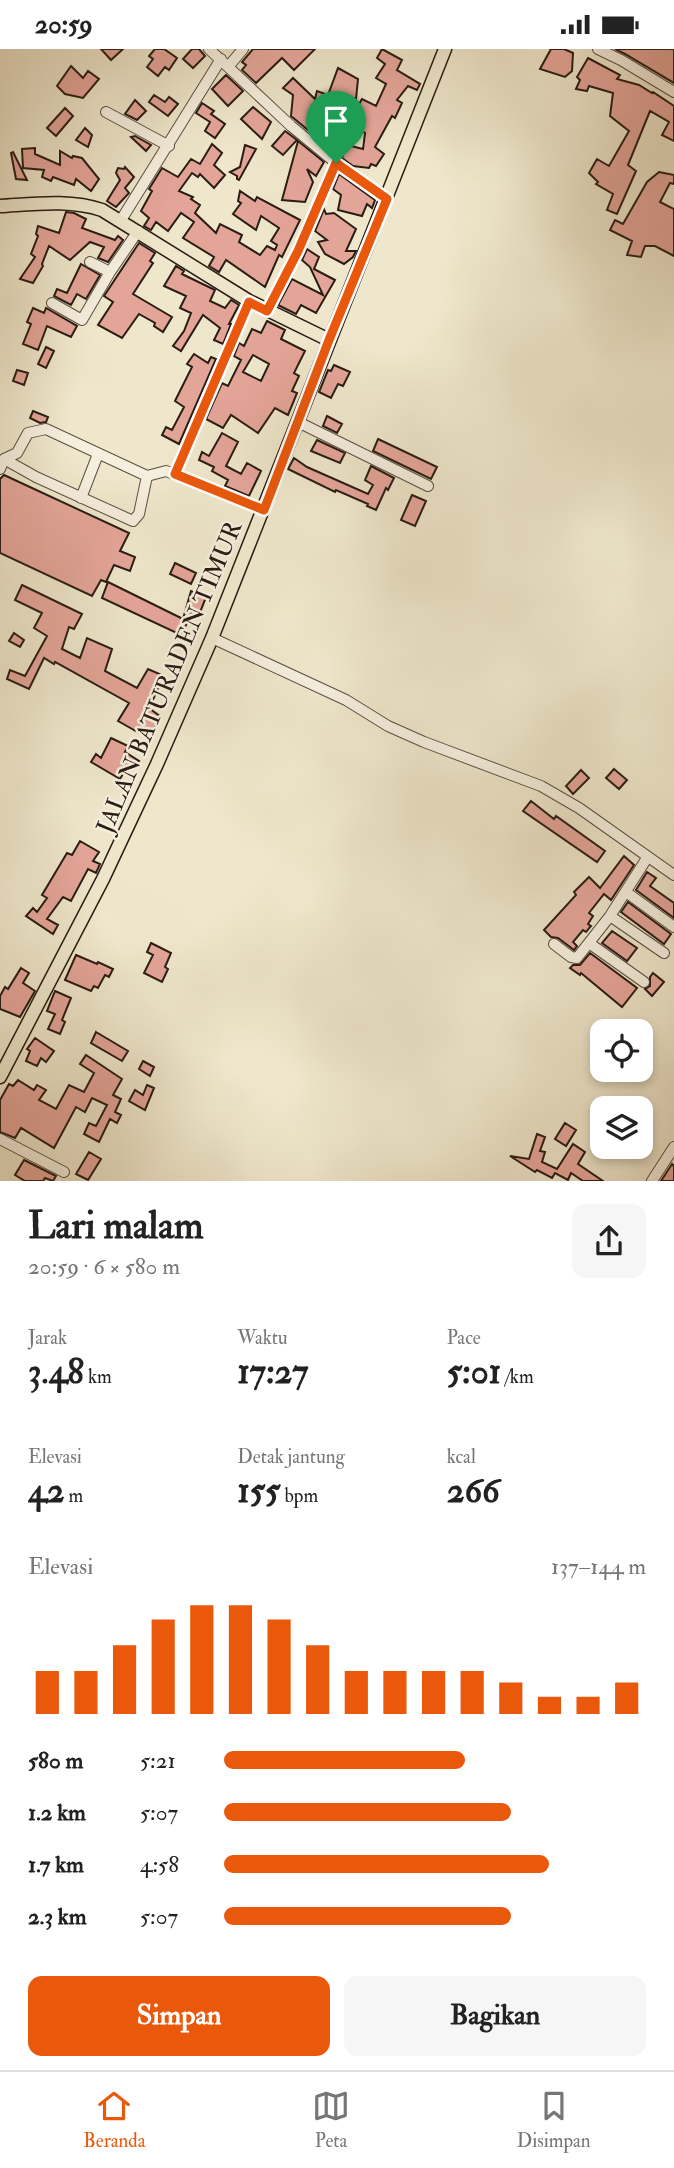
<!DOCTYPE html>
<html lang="id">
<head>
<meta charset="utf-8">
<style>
	:root { --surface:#fff; --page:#f6f6f6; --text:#222; --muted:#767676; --line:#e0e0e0; --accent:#ea580c }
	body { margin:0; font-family:"IM FELL Double Pica",serif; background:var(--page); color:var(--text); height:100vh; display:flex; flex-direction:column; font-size:26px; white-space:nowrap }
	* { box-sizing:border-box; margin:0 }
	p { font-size:23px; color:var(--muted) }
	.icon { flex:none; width:38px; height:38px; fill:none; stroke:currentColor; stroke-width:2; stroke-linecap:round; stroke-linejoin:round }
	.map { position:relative; height:1132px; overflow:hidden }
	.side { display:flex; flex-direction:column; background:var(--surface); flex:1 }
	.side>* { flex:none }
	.buttons { position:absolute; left:590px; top:970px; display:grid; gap:14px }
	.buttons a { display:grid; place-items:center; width:63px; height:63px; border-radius:14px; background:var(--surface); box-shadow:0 4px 10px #0003; font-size:35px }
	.pin { position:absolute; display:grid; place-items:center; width:60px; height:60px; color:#fff; margin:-72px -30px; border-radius:50% 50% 50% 0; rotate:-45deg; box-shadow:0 0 7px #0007 }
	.pin .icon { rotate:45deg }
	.round { display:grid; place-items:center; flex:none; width:74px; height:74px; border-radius:14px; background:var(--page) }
	.summary { display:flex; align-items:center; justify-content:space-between; height:119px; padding:0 28px }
	h1 { font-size:38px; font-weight:700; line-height:52px }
	.stats { display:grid; grid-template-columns:repeat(3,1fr); gap:10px; height:119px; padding:7px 28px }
	.stats div { display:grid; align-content:center }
	.stats b { font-size:35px; font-weight:700 }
	.stats small { font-size:19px; font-weight:400 }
	.stats p { font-size:19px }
	.chart { height:196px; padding:14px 28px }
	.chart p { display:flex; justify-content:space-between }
	.chart svg { width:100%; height:126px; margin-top:7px; stroke:var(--accent); stroke-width:6 }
	.action { display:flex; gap:14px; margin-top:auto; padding:14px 28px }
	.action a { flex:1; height:80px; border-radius:14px; background:var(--accent); color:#fff; font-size:28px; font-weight:700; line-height:80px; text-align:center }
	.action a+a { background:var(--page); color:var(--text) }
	ul { padding:0 28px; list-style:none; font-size:23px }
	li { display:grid; grid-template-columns:112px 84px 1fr; align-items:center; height:52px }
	li i { height:18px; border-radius:9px; background:var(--accent) }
	.status { display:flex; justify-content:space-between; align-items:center; height:49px; padding:0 35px; background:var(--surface); direction:ltr }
	.status svg { height:19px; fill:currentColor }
	.menu { display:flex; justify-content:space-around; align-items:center; height:98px; border-top:2px solid var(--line); background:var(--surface); font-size:19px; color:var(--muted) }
	.menu a { display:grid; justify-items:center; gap:4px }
	.menu .selected { color:var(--accent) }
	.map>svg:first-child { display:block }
	.building { fill:#e4a599; stroke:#291c13; stroke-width:2; fill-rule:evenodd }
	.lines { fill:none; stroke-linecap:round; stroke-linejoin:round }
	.minor-casing { stroke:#5a4f41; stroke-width:12 }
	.major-casing { stroke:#291c13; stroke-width:15 }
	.minor { stroke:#f5efde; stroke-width:10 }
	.major { stroke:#efe7cc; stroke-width:12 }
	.route-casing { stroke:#fff; stroke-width:14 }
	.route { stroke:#ea580c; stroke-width:9 }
	.labels { text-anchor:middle; stroke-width:5; stroke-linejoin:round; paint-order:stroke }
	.street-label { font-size:24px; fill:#291c13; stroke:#f5efde }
</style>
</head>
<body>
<div class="status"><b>20:59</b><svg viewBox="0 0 49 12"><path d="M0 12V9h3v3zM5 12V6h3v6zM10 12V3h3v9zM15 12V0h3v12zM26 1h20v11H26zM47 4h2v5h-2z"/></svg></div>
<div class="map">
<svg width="674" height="1132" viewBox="0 0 674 1132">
	<rect width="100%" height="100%" fill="#efe7cc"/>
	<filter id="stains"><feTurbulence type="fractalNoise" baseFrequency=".00286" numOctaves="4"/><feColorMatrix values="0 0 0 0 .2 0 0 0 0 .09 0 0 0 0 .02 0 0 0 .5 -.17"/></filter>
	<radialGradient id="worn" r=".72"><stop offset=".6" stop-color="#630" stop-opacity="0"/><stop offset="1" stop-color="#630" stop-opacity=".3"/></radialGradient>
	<path class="building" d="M101,0H123L111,11Z
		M155,0H164L177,9L169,21L165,18L158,27L147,18L153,10L149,7Z
		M192,0H199L205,7L193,19L183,10Z
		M253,0H315L294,21L282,9L256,34L242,21L246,16L242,13Z
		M382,0L402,11L397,21L420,35L417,41L408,37L397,51L402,54L395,69L392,67L375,98L384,105L376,117L371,115L369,119L353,117L342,109L347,96L363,100L365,84L354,77L357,71L351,68L362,50L376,57L386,35L376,29L385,15L377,9Z
		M551,0H564L573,4L572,22L565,28L540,20Z
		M615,0H674V34L625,5Z
		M588,9L620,26L617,30L639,36L652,44L653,43L674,57V92L662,86L669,73L650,62L628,116L636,122L617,165L607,161L613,145L596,135L598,133L589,124L597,110L609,117L629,82L610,67L613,44L589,37L587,42L576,40L580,31L577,28Z
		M71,17L83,29L88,22L99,30L83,49L65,45L57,37Z
		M338,19L358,30L356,50L343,46L327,86L349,67L331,100L291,67L293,46L283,39L293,29L315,50L317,42L328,46Z
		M226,26L243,42L228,57L212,40Z
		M154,46L165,53L169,48L178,55L168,67L149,53Z
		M135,51L146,62L137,71L125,65Z
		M202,54L214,62L211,65L225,75L215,89L205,82L210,73L196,64Z
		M253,58L271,73L262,90L241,70Z
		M65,59L73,67L56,87L47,79Z
		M85,79L92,86L88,98L76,91Z
		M285,82L297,91L283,106L272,97Z
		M135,87L151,96L146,102L131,88Z
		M298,92L324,113L316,127L307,120L313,133L305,153L282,151Z
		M212,95L222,104L214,116L225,126L214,139L200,125L198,128L192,124L179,142L193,148L191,150L200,156L195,164L216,184L220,175L242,186L239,193L260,206L267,197L275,201L277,196L271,192L279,179L261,167L256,181L233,165L241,154L238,152L240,142L255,152L257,148L300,171L282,208L279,206L265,238L226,211L219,223L209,217L214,208L183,189L194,173L181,164L168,182L156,173L151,181L144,177L149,169L141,162L152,142L149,140L162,119L178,128L191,110L200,115Z
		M245,96L256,100L239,131L237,130V127L230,123L240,118Z
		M35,99V105L60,116V102L72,109L73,107L82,109L99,130L91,142L76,130L74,136L53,128L51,132L42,128L44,121L23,119L22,100Z
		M13,103L27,131L16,130L11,104Z
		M125,118L134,128L125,139L129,144L116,158L107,152L120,131L116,124L118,119L124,120Z
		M659,123L674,126V135L670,134L660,153L674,160V207L655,197H645L641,208L627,206L632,192L610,181L615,171L623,175L647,133Z
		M339,125L375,151L372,159L367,155L362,167L338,161L341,146L333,140Z
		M324,160L326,165L334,164L356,180L346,202H356L353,208L344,215L325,205L318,193L327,191L315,182Z
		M66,163L74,164L86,170L82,179L115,191L118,187L123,191L108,213L98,209L104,198L90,193L70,211L49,197L42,215L43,217L33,234L20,230L35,208L31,205L38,187L36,185L38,177L59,184Z
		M139,194L155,204L150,212L153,214L133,245L172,268L163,283L154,277L155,274L139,265L122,289L98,276L113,253L104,247Z
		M307,200L319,208L314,220L335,231L316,264L301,256L296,265L278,256L292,230L323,246L310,218L302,211Z
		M81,215L100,226L86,250L77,245L71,256L54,247L57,240L67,244Z
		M176,217L184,222L182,225L215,241L210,252L225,259L231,251L239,256L229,275H231L223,295L214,291L220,279L203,266L181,302L173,297L184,282L191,264L180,259L186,247L164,237Z
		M33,259L44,264L46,259L77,277L71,288L47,277L38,301L23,295L31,275L27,273Z
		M267,272L285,281L281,290L305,302L294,324L299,327L292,342L297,344L288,366L275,359L258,384L231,366L223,379L206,370L222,334L228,337L241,311L234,307L239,294L244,297L252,280L261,284ZM253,306L269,315L261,332L243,323Z
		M46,298L54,302L46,319L38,315Z
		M194,305L208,314L211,308L216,310L179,395L162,386L166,378L172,381L184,358L175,352L192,318L187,315Z
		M334,316L350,323L343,337L338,335L331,349L319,343L328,321L331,322Z
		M17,321L28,324L24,336L13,332Z
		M33,362L48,368L46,373L40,374L30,369Z
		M327,367L342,375L337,384L323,377Z
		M222,384L238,393L226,417L241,425L247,414L261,422L249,447L225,437L228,431L212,422L214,418L199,411L202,403L209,407Z
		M378,390L437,418L431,430L373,402Z
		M317,391L345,404L340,414L311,402Z
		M294,409L307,418L368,445L373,436L365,431L371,417L394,429L388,441L386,439L376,461L367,457L368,455L336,441L335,443L288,420Z
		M4,426L129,484L120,502L135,508L130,522L114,516L106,533L101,531L92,547L0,504V430Z
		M412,446L426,452L415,477L401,471Z
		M175,514L196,524L191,535L170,525Z
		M108,533L183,570L191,542L206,548L199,566L192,564L181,586L102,549Z
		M22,536L82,565L74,580L69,578L62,600L80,609L87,589L112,600L105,622L137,639L148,620L164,627L149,659L161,668L148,689L118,672L129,654L55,613L54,615L44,609L29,640L7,630L10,621L25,627L47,587L34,579L42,564L15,551Z
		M14,584L24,591L20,598L9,592Z
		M111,689L128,697L125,703L139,712L134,718L129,715L120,730L91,713L96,705L101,709Z
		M614,720L627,731L619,740L606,729Z
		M581,721L589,729L573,745L566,737Z
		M531,752L554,770L556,767L605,802L597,813L523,762Z
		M80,792L99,803L93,812L100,815L96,824L88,820L71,852L63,848L47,870L58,876L53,885L26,867L33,859L37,863L47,849L42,846L67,804L72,806Z
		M624,807L634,816L611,851L604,845L589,864L593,867L588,875L591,877L586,883L583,881L573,893L577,897L574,901L558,889L551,888L544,881L576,846L574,843L589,828L600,839Z
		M647,823L656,829L650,837L674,854V869L636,841Z
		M628,853L671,885L664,895L621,863Z
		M612,882L637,899L627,912L602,894Z
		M151,894L171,904L165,918L168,920L162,933L144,924L153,906L147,903Z
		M590,904L637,939L622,958L581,924L580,926L570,919L573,916H580Z
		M76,906L97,915L98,913L113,920L109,928L105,926L98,939L94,937L91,942L65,931Z
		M21,919L29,924L23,934L35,942L20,968L0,960V947L5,938L8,940Z
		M653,924L664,933L652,947L645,940L650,937V928Z
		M55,942L71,949L62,971L65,973L60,985L48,980L55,965L47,962Z
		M96,983L128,1002L122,1012L91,994Z
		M35,989L54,1002L46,1013L41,1009L37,1017L26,1012L30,1002L27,1000Z
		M86,1006L122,1030L113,1046L121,1050L115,1063L121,1066L117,1074L110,1070L99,1093L84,1085L89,1074L96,1077L107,1056L92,1049L85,1063L76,1058L54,1099L21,1079L15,1089L0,1083V1051L9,1035L13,1037L18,1031L34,1041L37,1036L46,1041L39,1051L56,1060L69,1036L84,1043L94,1024L80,1015Z
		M143,1012L154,1018L150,1027L139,1020Z
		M147,1036L154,1039L145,1061L129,1052L135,1041L143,1046Z
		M565,1074L576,1081L566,1097L555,1090Z
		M537,1085L545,1088L540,1102L545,1103L542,1113L557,1120L573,1095L585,1103L578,1115L603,1132H583L571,1124L568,1131L555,1124L552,1129L537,1121L535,1123L510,1107L529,1110Z
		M89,1103L101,1110L88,1131L76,1125Z
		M24,1111L56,1127L53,1132L45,1129L43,1132H25L15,1126Z
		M672,1115L674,1117V1132H661Z"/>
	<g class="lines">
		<defs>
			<path id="minor" d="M209,0L291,77L336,114L387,150
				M598,0L621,11L674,43
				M228,18L243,0
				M106,63L169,97
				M121,171L221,10
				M90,213L110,223
				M52,254L82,271L110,223L138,182
				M267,262L298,202L336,114
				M298,373L428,437
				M4,410L36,428L133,472L139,465L147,427
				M0,420L4,410L17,404L28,384L46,380L147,427L166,422L264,461
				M175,425L249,252
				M81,449L98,405
				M212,589L346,651L388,677L424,693L541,737L579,759L674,826
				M626,843L674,878
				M610,867L664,904
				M589,894L644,933
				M554,895L571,908L577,909L610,867L647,809
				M0,1090L64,1123
				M652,1132L674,1098"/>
			<path id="major" d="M0,157C34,155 70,150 102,161L249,252L329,291
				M0,1028L103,830L157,715L212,589L445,0"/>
		</defs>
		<use href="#minor" class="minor-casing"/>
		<use href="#major" class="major-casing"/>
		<use href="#minor" class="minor"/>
		<use href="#major" class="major"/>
	</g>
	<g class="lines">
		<defs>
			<path id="route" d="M336,114L387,150L329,291L264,461L175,425L249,253L267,262L298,202Z"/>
		</defs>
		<use href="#route" class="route-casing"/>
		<use href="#route" class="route"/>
	</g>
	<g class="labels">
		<g class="street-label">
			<text transform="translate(169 628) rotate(-67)" y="8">JALAN BATURADEN TIMUR</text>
		</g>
	</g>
	<rect width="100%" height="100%" filter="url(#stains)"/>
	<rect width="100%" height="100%" fill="url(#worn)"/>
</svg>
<div class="buttons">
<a><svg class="icon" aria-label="locate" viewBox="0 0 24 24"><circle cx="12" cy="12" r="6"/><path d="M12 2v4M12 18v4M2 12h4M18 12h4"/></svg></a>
<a><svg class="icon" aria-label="layers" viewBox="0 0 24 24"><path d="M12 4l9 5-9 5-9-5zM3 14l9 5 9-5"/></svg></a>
</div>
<div class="pin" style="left:336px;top:114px;background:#1e9e55"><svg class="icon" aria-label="arrive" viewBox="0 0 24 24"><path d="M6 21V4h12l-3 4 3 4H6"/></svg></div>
</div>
<section class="side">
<div class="summary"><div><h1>Lari malam</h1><p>20:59 · 6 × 580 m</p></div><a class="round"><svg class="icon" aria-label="share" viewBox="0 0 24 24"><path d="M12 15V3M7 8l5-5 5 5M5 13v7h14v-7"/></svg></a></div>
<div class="stats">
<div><p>Jarak</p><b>3.48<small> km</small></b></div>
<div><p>Waktu</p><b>17:27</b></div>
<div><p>Pace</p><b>5:01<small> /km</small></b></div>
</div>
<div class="stats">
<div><p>Elevasi</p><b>42<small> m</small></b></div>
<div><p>Detak jantung</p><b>155<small> bpm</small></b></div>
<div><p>kcal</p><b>266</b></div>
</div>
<div class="chart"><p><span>Elevasi</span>137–144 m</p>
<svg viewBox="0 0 160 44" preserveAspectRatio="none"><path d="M5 44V29M15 44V29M25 44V20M35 44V11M45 44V6M55 44V6M65 44V11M75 44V20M85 44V29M95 44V29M105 44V29M115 44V29M125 44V33M135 44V38M145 44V38M155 44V33"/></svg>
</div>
<ul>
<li><b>580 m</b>5:21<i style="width:57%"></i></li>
<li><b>1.2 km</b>5:07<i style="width:68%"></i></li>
<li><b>1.7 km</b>4:58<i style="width:77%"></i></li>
<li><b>2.3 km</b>5:07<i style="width:68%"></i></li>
</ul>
<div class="action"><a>Simpan</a><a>Bagikan</a></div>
</section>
<nav class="menu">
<a class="selected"><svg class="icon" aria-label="home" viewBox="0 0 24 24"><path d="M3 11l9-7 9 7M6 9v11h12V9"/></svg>Beranda</a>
<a><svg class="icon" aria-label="map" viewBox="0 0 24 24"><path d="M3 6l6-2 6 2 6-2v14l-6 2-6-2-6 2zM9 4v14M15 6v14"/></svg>Peta</a>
<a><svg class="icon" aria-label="saved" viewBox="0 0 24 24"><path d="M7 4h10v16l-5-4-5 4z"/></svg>Disimpan</a>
</nav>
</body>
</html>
